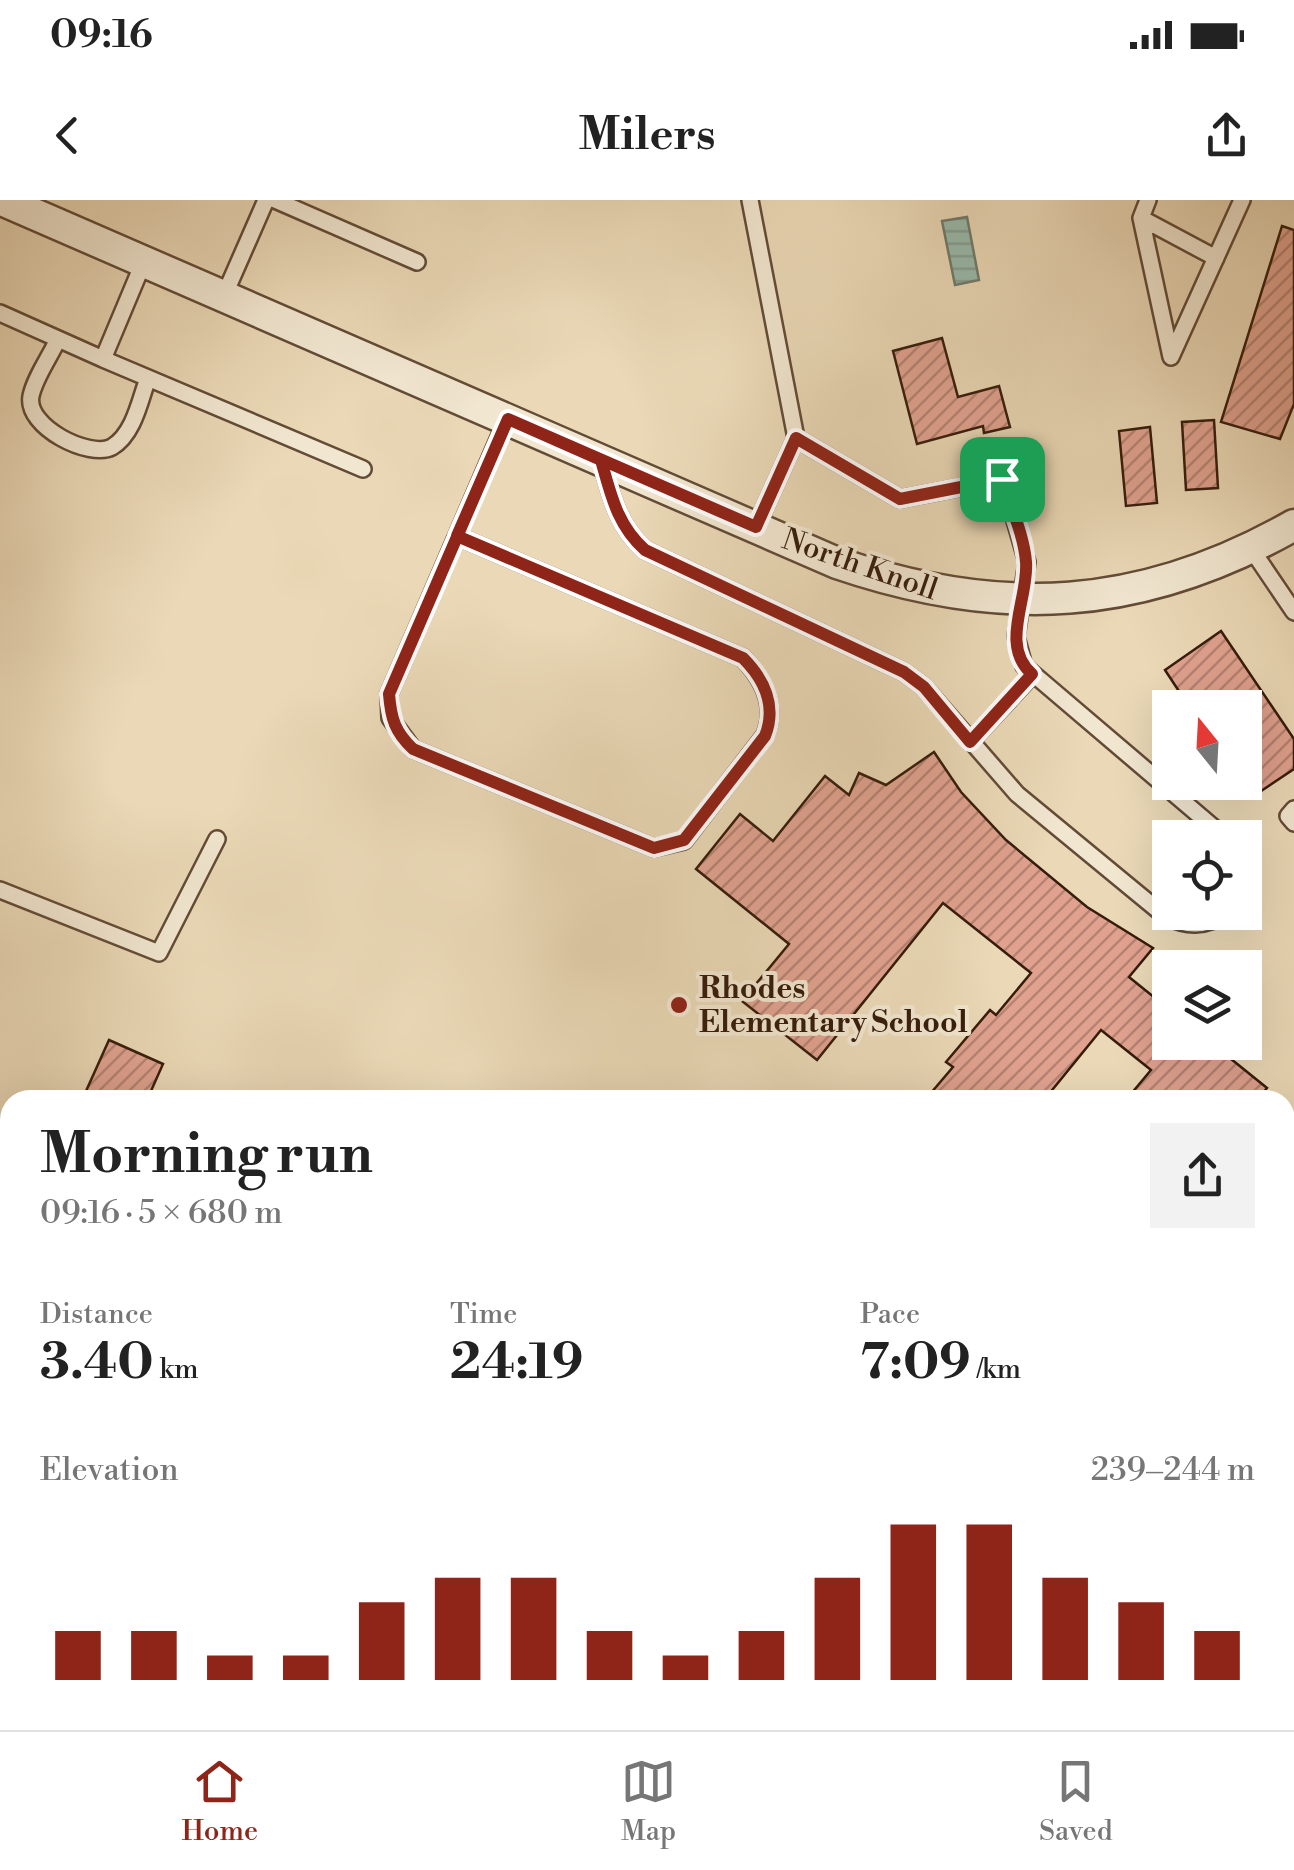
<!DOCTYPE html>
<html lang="en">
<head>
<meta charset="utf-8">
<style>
	:root { --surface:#fff; --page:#f2f2f2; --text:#222; --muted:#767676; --line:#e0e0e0; --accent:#8f2418 }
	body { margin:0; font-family:"Libre Bodoni",serif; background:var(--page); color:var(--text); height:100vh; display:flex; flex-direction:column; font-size:38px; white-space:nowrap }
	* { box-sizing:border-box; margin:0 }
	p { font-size:32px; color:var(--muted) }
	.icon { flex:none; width:55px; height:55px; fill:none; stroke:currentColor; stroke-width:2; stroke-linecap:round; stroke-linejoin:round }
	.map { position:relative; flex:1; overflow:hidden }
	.drawer { position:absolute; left:0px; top:890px; width:1295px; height:640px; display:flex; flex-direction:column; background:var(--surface); border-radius:30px 30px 0 0; box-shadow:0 10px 40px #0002 }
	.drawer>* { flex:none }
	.needle { width:65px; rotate:342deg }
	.controls { position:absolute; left:1152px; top:490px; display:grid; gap:20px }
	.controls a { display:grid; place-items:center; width:110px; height:110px; border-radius:0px; background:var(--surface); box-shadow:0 10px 40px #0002; font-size:50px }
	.pin { position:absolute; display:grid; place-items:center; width:85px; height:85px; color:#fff; margin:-42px; border-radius:20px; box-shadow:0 5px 15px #0006 }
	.round { display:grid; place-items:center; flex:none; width:105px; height:105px; border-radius:0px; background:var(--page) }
	.headline { display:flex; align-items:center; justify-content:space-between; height:170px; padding:0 40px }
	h1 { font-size:55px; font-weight:800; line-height:75px }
	.metrics { display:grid; grid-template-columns:repeat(3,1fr); gap:15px; height:170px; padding:10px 40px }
	.metrics div { display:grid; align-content:center }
	.metrics b { font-size:50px; font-weight:800 }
	.metrics small { font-size:28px; font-weight:400 }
	.metrics p { font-size:28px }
	.chart { height:280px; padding:20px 40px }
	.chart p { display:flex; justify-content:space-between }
	.chart svg { width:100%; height:180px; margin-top:10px; stroke:var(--accent); stroke-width:6 }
	.status { display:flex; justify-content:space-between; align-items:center; height:70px; padding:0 50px; background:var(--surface); direction:ltr }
	.status svg { height:28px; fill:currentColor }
	header { display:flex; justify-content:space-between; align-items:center; height:130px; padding:0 40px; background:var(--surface); font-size:45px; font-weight:800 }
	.menu { display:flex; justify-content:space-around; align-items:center; height:140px; border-top:2px solid var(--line); background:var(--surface); font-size:28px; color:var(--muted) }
	.menu a { display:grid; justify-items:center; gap:5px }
	.menu .on { color:var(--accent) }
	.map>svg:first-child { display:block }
	.water { fill:url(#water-rules); stroke:#717b6c; stroke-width:2.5 }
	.building { fill:url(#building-hatch); stroke:#361c0b; stroke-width:2.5 }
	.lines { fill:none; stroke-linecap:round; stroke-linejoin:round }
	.service-casing { stroke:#634b36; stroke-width:20 }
	.minor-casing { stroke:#634b36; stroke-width:35 }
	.service { stroke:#f1e6d0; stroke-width:15 }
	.minor { stroke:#f1e6d0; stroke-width:30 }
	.route-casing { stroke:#fff; stroke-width:20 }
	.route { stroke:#8f2418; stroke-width:12 }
	.poi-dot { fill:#8f2418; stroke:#f1e6d0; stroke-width:4 }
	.labels { text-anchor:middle; stroke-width:8; stroke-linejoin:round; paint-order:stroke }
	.street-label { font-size:30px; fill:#361c0b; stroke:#f1e6d0 }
	.poi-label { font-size:30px; font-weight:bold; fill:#361c0b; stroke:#f1e6d0; text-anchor:start }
</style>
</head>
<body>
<div class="status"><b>09:16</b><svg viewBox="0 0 49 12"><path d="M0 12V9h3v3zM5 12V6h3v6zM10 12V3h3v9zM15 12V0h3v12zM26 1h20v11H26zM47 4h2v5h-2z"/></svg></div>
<header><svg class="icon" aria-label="back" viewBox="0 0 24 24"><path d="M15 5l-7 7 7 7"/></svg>Milers<svg class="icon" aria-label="share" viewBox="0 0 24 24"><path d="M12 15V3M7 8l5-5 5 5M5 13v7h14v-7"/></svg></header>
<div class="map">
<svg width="1294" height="1530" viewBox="0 0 1294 1530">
	<defs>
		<pattern id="water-rules" width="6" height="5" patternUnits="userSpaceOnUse" patternTransform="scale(2.5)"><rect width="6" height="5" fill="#98baac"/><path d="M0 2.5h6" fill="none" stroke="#849f93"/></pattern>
		<pattern id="building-hatch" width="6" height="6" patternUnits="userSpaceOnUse" patternTransform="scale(2.5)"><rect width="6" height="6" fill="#e0a28f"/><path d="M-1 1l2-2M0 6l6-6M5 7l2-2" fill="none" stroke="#b68373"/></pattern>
	</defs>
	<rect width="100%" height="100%" fill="#ead8b6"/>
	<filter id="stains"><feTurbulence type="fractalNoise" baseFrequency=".002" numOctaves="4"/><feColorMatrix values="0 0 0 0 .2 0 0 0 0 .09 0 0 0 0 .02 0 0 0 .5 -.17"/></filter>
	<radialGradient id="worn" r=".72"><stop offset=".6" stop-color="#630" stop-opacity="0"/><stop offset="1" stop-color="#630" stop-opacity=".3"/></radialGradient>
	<path class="water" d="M967,17L979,80L955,85L942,21Z"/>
	<path class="building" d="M1282,26L1294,30V204L1280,239L1221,222Z
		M942,138L958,197L999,186L1010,227L984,233L983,226L917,244L893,151Z
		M1214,220L1218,288L1186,290L1182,222Z
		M1150,227L1157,303L1126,306L1119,231Z
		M1221,431L1294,539V569L1252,597L1242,582L1245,508H1190L1165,470Z
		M934,552L961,592L1006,640L1087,707L1153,748L1129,777L1170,810V842H1210L1267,888L1257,900H1126L1151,870L1101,830L1044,900H925L953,867L946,862L990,810L996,815L1031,773L943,703L817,860L742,801L789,744L696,669L740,614L773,641L825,576L849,595L859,573L886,585Z
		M109,840L163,864L147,900H82Z
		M0,1029L10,1032V1101L0,1098Z
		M1285,1384L1294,1389V1460L1285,1455Z
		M10,1409V1476L8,1477L0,1465V1415Z
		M565,1520H624V1530H565Z
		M714,1520H718L762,1530H711Z
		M1020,1520H1083L1080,1530H1016Z
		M1097,1520H1125L1143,1530H1091Z"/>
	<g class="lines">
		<defs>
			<path id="service" d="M275,0L417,62
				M750,0L796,238
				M1148,0L1141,18L1171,157L1242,0
				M1141,18L1216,58
				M224,96L266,0
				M0,113L103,159L144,61
				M58,139C50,157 35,177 31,196C25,227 90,259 112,247C134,234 140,200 148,178
				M103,159L363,269
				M601,260C611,295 617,325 645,350L904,472L924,487L1017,594L1165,716C1187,727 1207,728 1227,712
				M756,327L796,238L900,299L1003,279L1027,362L1016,437L1024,466L1226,638
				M457,336L743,458C763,479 777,506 765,535L684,641L654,648L413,549L390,518L389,494L507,219
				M1250,347L1294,412
				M970,542L1033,474
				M1294,609L1288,616L1294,623
				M0,690L159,753L217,639"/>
			<path id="minor" d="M2,0L837,363C1001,419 1141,412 1294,325
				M0,955L10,959
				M1281,1520L1294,1526
				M88,1530L100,1520"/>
		</defs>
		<use href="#service" class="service-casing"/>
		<use href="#minor" class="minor-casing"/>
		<use href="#service" class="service"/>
		<use href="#minor" class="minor"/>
	</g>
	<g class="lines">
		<defs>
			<path id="route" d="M1002,279L900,299L796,238L756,327L508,219L389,494C391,519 395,532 413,549L654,648L684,640L765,536C777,506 764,479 743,458L457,336L508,219L601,260C611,295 617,325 645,350L904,472L924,487L970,542L1032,474C999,445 1029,398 1026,362C1024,335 1010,305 1002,279"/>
		</defs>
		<use href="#route" class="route-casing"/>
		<use href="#route" class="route"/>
	</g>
	<circle class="poi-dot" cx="679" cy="805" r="10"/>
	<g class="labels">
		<g class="street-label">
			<text transform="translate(860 364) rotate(19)" y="10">North Knoll</text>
		</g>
		<g class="poi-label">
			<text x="699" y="798">Rhodes<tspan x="699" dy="34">Elementary School</tspan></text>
		</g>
	</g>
	<rect width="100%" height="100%" filter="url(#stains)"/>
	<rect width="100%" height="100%" fill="url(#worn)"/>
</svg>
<div class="controls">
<a><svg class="needle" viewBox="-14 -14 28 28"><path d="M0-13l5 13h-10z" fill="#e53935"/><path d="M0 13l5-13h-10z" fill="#767676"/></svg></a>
<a><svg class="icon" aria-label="locate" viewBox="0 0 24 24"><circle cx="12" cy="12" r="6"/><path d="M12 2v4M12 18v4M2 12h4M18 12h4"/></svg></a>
<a><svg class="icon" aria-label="layers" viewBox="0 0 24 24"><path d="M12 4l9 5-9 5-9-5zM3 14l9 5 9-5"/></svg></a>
</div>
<div class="pin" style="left:1002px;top:279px;background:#1e9e55"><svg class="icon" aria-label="arrive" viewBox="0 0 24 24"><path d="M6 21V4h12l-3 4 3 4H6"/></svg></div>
<section class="drawer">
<div class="headline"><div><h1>Morning run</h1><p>09:16 · 5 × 680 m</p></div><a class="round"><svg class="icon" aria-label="share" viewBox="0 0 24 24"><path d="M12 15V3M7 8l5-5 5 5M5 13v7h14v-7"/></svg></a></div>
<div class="metrics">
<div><p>Distance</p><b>3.40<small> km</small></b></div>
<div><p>Time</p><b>24:19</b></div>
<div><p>Pace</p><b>7:09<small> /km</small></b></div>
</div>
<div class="chart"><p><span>Elevation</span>239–244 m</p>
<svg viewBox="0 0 160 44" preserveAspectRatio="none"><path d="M5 44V32M15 44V32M25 44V38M35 44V38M45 44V25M55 44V19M65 44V19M75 44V32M85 44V38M95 44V32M105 44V19M115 44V6M125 44V6M135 44V19M145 44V25M155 44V32"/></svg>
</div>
</section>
</div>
<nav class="menu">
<a class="on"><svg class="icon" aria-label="home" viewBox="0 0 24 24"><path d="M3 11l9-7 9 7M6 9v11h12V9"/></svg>Home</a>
<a><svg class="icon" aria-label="map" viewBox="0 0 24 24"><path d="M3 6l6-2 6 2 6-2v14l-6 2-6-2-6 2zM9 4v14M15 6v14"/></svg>Map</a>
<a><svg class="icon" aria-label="saved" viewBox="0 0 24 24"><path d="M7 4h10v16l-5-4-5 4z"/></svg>Saved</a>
</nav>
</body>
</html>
